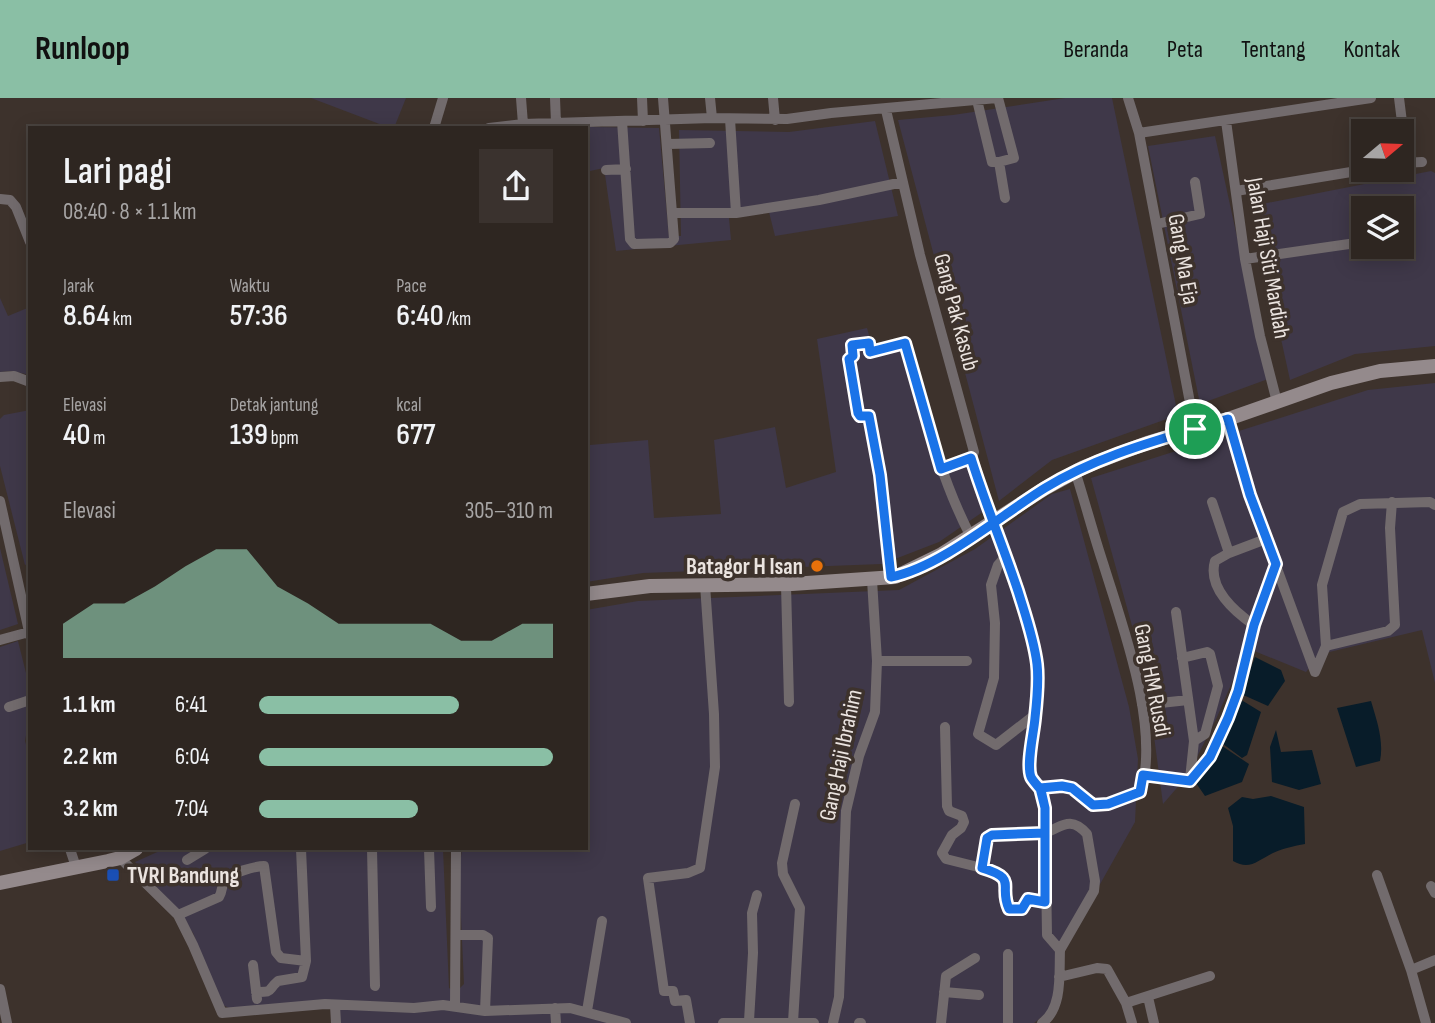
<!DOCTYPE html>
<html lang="id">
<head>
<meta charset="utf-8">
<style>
	:root { --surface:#2e2621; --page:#3a322e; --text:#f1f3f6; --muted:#a7a5a5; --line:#49433f; --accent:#8abfa5 }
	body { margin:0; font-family:"Sofia Sans Condensed",sans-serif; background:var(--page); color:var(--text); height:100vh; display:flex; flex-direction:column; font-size:26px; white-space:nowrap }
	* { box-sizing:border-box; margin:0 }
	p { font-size:23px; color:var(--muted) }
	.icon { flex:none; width:38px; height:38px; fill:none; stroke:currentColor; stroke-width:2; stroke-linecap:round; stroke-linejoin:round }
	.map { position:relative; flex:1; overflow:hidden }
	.drawer { position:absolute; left:28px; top:28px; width:560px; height:724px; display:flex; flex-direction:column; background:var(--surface); border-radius:0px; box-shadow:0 4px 18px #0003,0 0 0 2px var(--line) }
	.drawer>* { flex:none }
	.needle { width:46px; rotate:71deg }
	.controls { position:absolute; left:1351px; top:21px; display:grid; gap:14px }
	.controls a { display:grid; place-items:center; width:63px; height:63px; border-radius:0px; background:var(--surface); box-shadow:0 4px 18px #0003,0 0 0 2px var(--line); font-size:35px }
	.pin { position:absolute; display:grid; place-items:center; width:60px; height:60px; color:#fff; margin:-30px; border:4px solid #fff; border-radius:50%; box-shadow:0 2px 7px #0007 }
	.round { display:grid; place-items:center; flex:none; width:74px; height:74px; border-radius:0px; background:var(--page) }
	.overview { display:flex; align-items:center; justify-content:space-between; height:119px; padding:0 35px }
	h1 { font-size:38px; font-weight:600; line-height:52px }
	.metrics { display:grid; grid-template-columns:repeat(3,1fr); gap:10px; height:119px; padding:7px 35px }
	.metrics div { display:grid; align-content:center }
	.metrics b { font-size:30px; font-weight:600 }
	.metrics small { font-size:19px; font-weight:400 }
	.metrics p { font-size:19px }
	.chart { height:196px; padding:14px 35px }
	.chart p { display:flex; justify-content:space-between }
	.chart svg { width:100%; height:126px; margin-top:7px; fill:var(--accent); opacity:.7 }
	ul { padding:0 35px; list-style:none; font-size:23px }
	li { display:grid; grid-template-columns:112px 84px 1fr; align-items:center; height:52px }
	li i { height:18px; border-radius:9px; background:var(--accent) }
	header { display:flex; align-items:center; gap:42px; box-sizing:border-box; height:98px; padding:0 35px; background:var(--accent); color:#111 }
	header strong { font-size:33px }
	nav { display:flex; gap:38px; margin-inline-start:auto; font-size:24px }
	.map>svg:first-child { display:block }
	.industrial { fill:#3f3849; fill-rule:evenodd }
	.water { fill:#081c29 }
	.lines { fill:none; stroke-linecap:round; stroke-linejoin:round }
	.street { stroke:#726b6d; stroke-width:10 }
	.secondary { stroke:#948a8c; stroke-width:14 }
	.route-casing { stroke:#fff; stroke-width:14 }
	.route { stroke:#1a73e8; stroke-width:9 }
	.food-dot { fill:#e8710a; stroke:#3d322c; stroke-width:2.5 }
	.transit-dot { fill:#1a4fb4; stroke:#3d322c; stroke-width:2.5 }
	.labels { text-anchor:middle; stroke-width:7; stroke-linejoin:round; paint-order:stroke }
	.street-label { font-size:23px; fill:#ebe4e0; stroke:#3d322c }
	.poi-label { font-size:23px; font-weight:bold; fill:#ebe4e0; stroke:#3d322c; text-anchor:end }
</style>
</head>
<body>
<header>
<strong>Runloop</strong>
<nav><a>Beranda</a><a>Peta</a><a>Tentang</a><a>Kontak</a></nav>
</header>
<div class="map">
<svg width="1435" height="925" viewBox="0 0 1435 925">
	<rect width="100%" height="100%" fill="#3d322c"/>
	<path class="industrial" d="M311,0H406L394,30H390Z
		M1065,0H1112L1178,317L1052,362L999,403L898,22L953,17Z
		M875,23L898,118L775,138L769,114L729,120L731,142L616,153L604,70L590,73V77L586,78V30H524V28L659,30L669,138H681L679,32L789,34Z
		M1215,38L1268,281L1200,306L1148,48Z
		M1431,73L1435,75V248L1355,256L1290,282L1252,108ZM1363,110H1402V149H1363Z
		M0,200L8,218L30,209V277L12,273L0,274Z
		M867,230L873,251L908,242L943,365L966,358L987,411L939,444L882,466L643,475L586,484V320L590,347L648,342L654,420L721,416L714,342L775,329L786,390L836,374L817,241Z
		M1435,285V585L1422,532L1321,556L1306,574L1247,550L1217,619L1188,677L1163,706L1146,578L1091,380L1368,292Z
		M30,312V465L25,467L0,368V321L4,317Z
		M1070,391L1129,609L1138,661L1135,724L1090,804L1060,852L1054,909L1034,925H339L338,909L235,913L221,906L193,835L135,764L164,751H443L449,890L456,894L464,886L459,775L462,751H586V512L638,503L899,492L975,451L1052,396Z
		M0,450L18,526L0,532Z
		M18,543L30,591V615L25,643L30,659V744L0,753V549Z"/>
	<path class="water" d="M1255,559L1281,572L1285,583L1268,608L1241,596Z
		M1243,603L1261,614L1247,657L1242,660L1223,646L1236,605Z
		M1371,603C1377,623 1384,643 1380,663L1356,669L1337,610Z
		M1276,632L1281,654L1312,652L1321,686L1299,692L1272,684L1270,649Z
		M1222,648L1249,666L1242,684L1205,698L1196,685Z
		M1271,698L1304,709L1305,746C1294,748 1284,750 1273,755C1258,762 1250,773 1233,763V728L1228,710L1242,699L1253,701Z"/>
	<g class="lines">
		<path class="street" d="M521,0L523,26
			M555,0L556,25
			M642,0L643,23
			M710,0L712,20
			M773,0L775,22
			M998,0L1014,60L999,64L1005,100
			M1128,0L1139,35L1195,331
			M1399,0L1407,64
			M977,2L992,64H999
			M886,12L920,157L974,354L971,360L1023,510L1037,565L1036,616L1030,669L1031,678L1041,692L1045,710L1047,837L1060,852C1059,876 1063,910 1042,925
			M730,21L736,115
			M622,23L630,141L634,146L670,145L674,141L663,0
			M1226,23L1245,161L1260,238L1277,304
			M434,30L443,0
			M489,30L523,26L712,20L787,21L831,15L997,0
			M1139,35L1371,0
			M668,46L710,45
			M1402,65L1422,64
			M606,72L626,71
			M1236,93L1363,72
			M0,101L10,102L16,109L30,144
			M674,115H736L819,102L903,84
			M1157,126L1200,116L1195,84
			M1245,161L1349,146
			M0,279L14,278L30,284
			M1228,321L1250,397L1315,574
			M941,371L971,360
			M0,403L30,538
			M1212,404L1229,455L1266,441
			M1006,458L998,467L991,487L995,525L994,580L978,636L996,647L1036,616
			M891,479L880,377L869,319L860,318L858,315L849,261L853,258L852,247L869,245L870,254L905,245C924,311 939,378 971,439
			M786,487L789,604
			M1176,514L1194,643L1190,681
			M1254,527L1276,466
			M0,542L29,534
			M1326,548L1388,533L1395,527L1390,430L1392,404
			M1182,560L1207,554L1210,556L1218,588L1205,636L1194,643
			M877,563H967
			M1315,574L1326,548L1322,487L1343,414L1360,406L1430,404L1435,407
			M1142,607L1188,602
			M9,609L30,602
			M945,629L947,708L949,713L962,718L964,724L961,730L952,737L942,755L946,761L982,770L987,740L992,737C1008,736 1027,738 1043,735C1059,732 1069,715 1087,736L1095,783L1094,793L1060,852
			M1143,677L1190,683C1197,675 1205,666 1211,657C1234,617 1243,571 1254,527C1235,514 1207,490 1215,463L1229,455
			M1040,690L1062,688L1072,690L1093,707L1108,706L1141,694C1160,627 1123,530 1103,465C1093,435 1085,404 1075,373
			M70,751L76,769
			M372,751L375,888
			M429,751L431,809
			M120,760L178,817L193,847L222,915L325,906L414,910L443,907L485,913L570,910L626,925
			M187,762L205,751
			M982,770L1005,781L1009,811H1022L1028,801L1045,804
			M1377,777L1411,872L1435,862
			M1431,788L1435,795
			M178,817L219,799C223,793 221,787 225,782C229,775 257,768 264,768L276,854L281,860L306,863
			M456,837H483L488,840L485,913
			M253,867L257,901
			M1411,872L1426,925
			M1059,879L1097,870L1107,871L1126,905L1132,925
			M0,891L7,925
			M256,894C275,894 266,893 278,883L302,879L306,863L301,751
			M944,894L979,897
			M1148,899L1154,925
			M1126,905L1210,878
			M335,907L336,925
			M455,907L456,751
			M555,910L556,925
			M587,913L602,823
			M749,923L753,855L752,815L757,797
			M793,924L800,810L783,776L782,765L795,706
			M690,925L686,902L675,903L673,893H664L648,780L688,775L700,770L715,669L714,616L705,487
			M723,925H814
			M833,925L839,899L846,713L859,658L875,614L877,563L872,482
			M859,925H861
			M941,925L946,878L975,860
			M1008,925V856"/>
		<path class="secondary" d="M586,496L650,488L792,486L895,479L942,456L1044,391L1084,369L1147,345L1228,321L1331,285L1380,273L1435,268
			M0,785L108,763L120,760L136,751"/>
	</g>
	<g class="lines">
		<defs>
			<path id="route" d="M1195,331C1143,346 1091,362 1045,390C1001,417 941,469 891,479L880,377L869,318H860L858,315L849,261L853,258L852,247L869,245L870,254L905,245L941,371L971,360C985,405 1003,448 1018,493C1025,516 1034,541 1037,566C1039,583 1037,602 1035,620C1034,634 1026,666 1031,679C1033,683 1038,688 1041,692L1045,710V735L992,737L987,740L982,770C1019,781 998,787 1009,811H1022L1028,801L1045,804V710L1040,690L1062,688L1072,690L1093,707L1108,706L1140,694L1143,677L1190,683L1210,659L1228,620L1238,593L1254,527L1276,466L1250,397L1228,321L1195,331"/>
		</defs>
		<use href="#route" class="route-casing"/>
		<use href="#route" class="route"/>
	</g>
	<circle class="food-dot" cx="817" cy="468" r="7"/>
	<rect class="transit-dot" x="106" y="770" width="14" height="14" rx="3.5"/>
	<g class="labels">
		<g class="street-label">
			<text transform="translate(1269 160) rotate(80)" y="8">Jalan Haji Siti Mardiah</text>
			<text transform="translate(1184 161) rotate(80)" y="8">Gang Ma Eja</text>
			<text transform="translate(957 214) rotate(75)" y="8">Gang Pak Kasub</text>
			<text transform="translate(1153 582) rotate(79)" y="8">Gang HM Rusdi</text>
			<text transform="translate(840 657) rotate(-78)" y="8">Gang Haji Ibrahim</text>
		</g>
		<g class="poi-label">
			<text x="803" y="476">Batagor H Isan</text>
			<text x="127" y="785" text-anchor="start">TVRI Bandung</text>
		</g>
	</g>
</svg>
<div class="controls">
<a><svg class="needle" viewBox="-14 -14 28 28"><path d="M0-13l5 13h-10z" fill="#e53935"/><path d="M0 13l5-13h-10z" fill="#a7a5a5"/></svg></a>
<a><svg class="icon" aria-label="layers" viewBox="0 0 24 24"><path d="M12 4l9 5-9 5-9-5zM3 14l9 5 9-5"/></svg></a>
</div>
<div class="pin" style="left:1195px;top:331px;background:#1e9e55"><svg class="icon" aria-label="arrive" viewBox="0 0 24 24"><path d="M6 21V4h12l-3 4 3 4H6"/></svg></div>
<section class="drawer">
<div class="overview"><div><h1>Lari pagi</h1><p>08:40 · 8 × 1.1 km</p></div><a class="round"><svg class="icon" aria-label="share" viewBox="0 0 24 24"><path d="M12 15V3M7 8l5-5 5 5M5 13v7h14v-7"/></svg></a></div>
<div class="metrics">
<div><p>Jarak</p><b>8.64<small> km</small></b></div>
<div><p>Waktu</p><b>57:36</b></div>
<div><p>Pace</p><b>6:40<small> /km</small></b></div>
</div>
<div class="metrics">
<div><p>Elevasi</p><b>40<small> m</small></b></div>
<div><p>Detak jantung</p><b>139<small> bpm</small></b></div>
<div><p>kcal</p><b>677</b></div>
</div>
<div class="chart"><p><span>Elevasi</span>305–310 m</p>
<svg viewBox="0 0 160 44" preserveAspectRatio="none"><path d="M0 44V32L10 25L20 25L30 19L40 12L50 6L60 6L70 19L80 25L90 32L100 32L110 32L120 32L130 38L140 38L150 32L160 32V44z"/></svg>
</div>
<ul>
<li><b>1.1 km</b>6:41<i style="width:68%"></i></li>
<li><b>2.2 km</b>6:04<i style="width:100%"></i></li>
<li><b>3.2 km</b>7:04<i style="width:54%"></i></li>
</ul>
</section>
</div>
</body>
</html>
